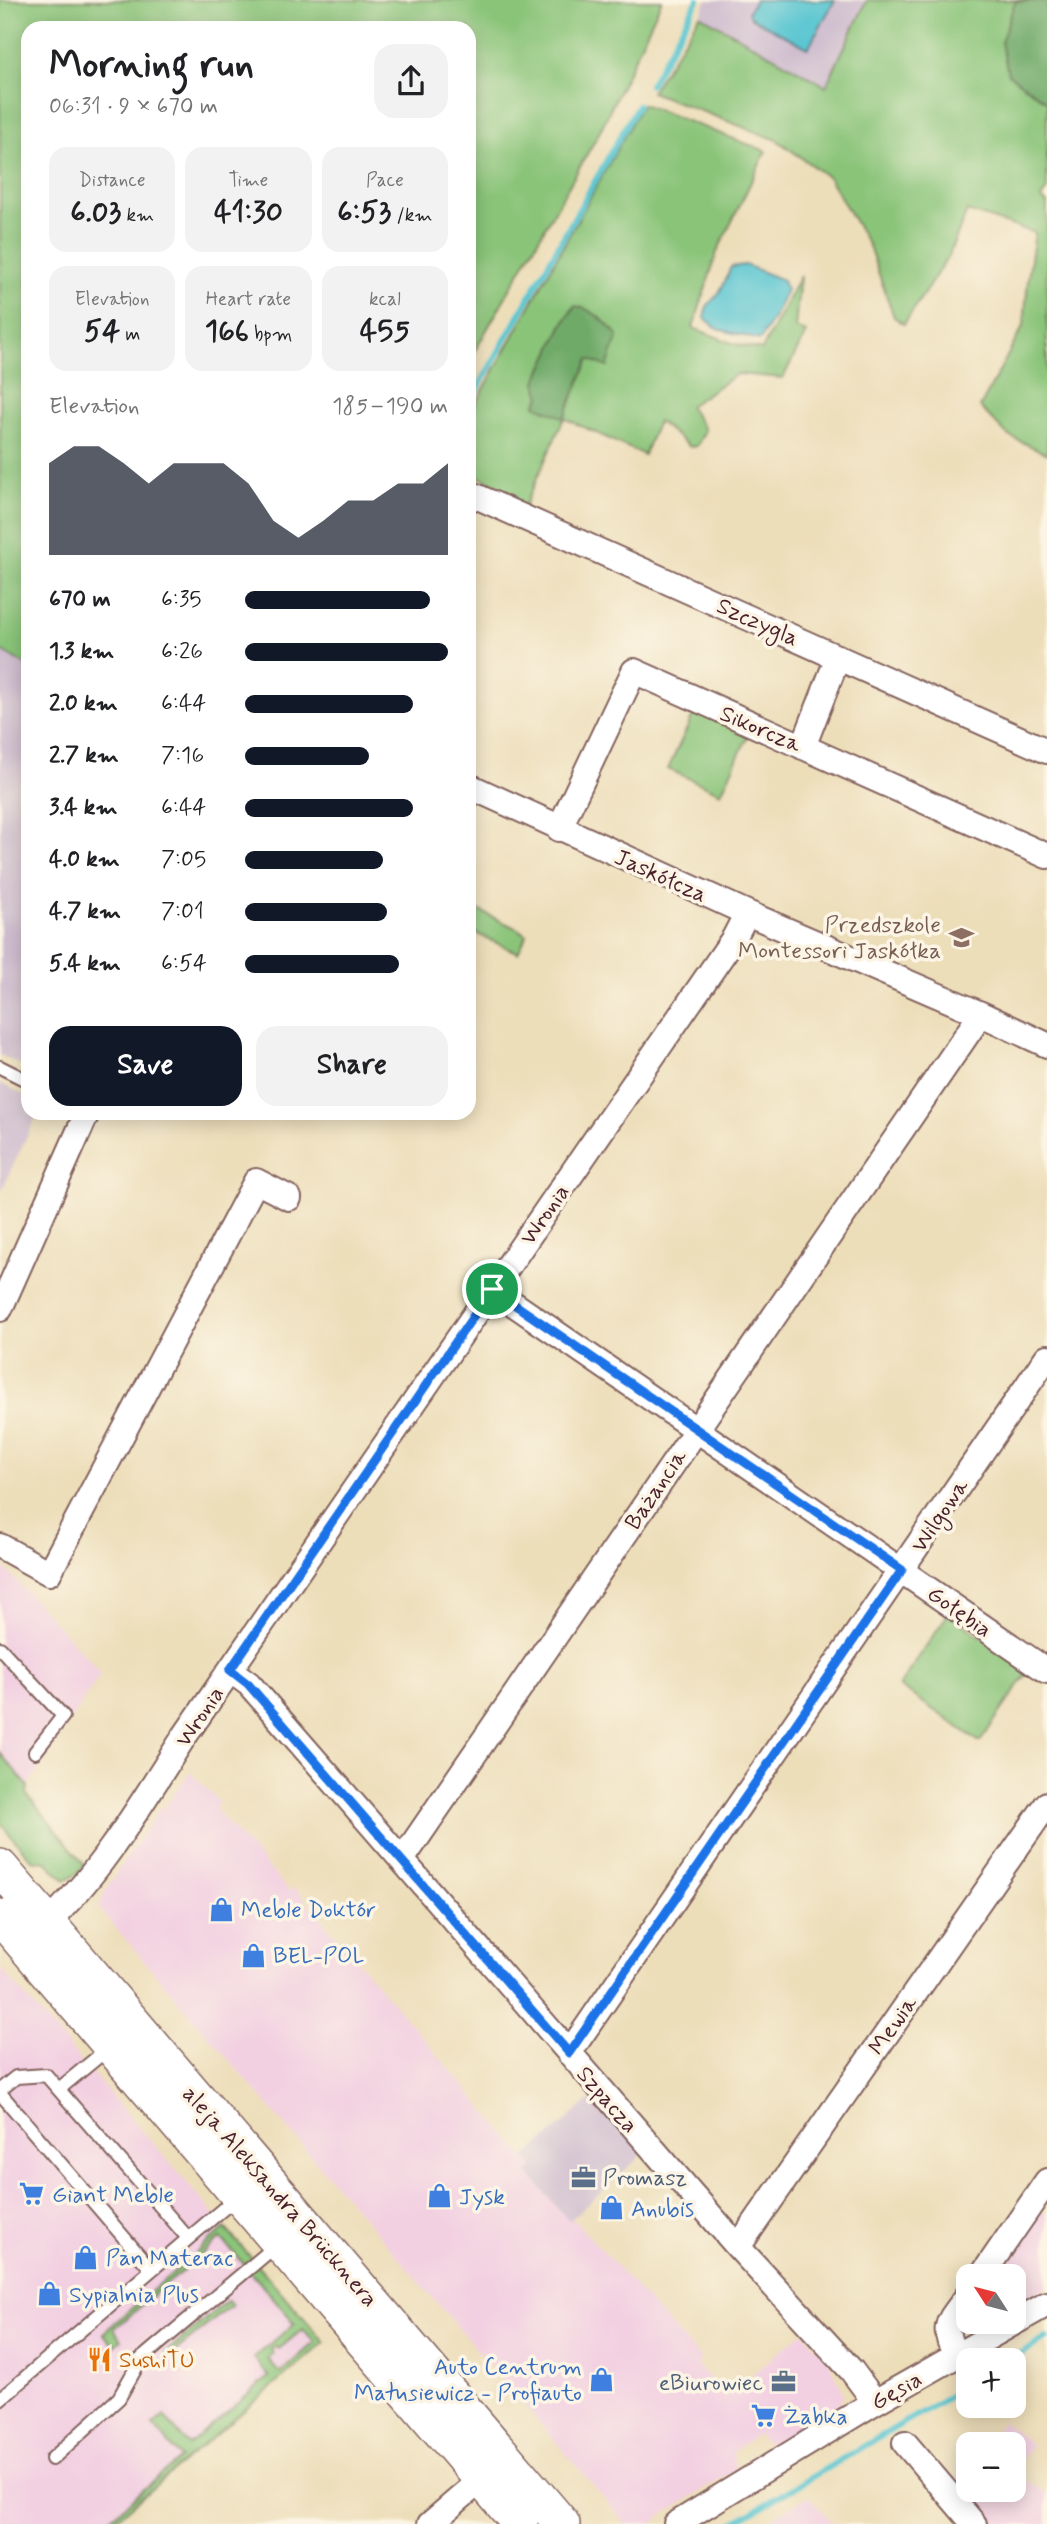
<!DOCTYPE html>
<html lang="en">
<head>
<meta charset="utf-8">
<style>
	:root { --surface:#fff; --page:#f2f2f2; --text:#202124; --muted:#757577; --accent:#111827 }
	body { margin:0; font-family:Mynerve,sans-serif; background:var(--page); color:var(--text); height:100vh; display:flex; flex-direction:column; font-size:26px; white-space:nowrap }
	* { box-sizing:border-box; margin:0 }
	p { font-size:23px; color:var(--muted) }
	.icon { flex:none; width:38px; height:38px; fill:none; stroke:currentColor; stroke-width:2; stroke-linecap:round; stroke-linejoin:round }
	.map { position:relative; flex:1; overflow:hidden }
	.sheet { position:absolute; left:21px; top:21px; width:455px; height:1099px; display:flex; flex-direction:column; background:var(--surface); border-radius:21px; box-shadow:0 4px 18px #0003 }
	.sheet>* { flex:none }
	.needle { width:46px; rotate:306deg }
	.tools { position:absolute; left:956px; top:2264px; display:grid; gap:14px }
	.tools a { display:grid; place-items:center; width:70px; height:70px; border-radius:14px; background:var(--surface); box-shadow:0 4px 18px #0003; font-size:35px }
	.pin { position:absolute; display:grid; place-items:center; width:60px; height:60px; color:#fff; margin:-30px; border:4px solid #fff; border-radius:50%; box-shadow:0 2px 7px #0007 }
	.round { display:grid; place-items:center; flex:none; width:74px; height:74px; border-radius:21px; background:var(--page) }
	.head { display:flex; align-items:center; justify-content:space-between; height:119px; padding:0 28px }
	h1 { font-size:38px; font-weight:700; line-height:52px }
	.metrics { display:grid; grid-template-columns:repeat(3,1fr); gap:10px; height:119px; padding:7px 28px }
	.metrics div { display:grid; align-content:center; border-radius:18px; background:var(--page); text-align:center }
	.metrics b { font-size:30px; font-weight:700 }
	.metrics small { font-size:19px; font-weight:400 }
	.metrics p { font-size:19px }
	.chart { height:196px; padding:14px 28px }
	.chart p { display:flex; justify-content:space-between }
	.chart svg { width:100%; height:126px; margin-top:7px; fill:var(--accent); opacity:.7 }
	.action { display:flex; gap:14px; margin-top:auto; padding:14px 28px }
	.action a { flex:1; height:80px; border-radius:21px; background:var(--accent); color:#fff; font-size:28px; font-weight:700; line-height:80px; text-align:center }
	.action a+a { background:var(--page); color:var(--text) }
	ul { padding:0 28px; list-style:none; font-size:23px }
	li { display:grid; grid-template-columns:112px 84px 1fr; align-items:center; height:52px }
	li i { height:18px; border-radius:9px; background:var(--accent) }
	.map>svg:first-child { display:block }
	.built { fill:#f2cfe1 }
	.industrial { fill:#cfbdcf }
	.green { fill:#8ac479; stroke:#6a7252; stroke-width:2; fill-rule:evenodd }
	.forest { fill:#6faa69; stroke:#5c644a; stroke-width:2 }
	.water { fill:#5ac6d1; stroke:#52727e; stroke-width:2 }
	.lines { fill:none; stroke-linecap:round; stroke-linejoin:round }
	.stream { stroke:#5ac6d1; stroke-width:6 }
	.lane-casing { stroke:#83625d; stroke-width:16 }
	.street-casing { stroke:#83625d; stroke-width:28 }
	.secondary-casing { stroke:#83625d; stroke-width:38 }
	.lane { stroke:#fff; stroke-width:12 }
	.street { stroke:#fff; stroke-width:24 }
	.secondary { stroke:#fff; stroke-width:35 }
	.route-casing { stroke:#fff; stroke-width:14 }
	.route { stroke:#1a73e8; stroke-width:9 }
	.labels { text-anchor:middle; stroke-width:7; stroke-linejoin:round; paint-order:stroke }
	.street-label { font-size:23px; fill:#4a1f2b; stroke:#fcf5e5 }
	.education-label { font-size:23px; fill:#785e54; stroke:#fcf5e5; text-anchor:end }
	.shop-label { font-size:23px; fill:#366cbe; stroke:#fcf5e5; text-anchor:start }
	.service-label { font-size:23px; fill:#4e5e75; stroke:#fcf5e5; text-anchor:start }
	.food-label { font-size:23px; fill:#c56008; stroke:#fcf5e5; text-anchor:start }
</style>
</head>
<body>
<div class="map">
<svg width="1047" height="2524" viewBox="0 0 1047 2524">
	<rect width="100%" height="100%" fill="#fcf5e5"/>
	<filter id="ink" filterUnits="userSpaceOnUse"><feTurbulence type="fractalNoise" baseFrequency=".0143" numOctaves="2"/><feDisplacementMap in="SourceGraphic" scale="14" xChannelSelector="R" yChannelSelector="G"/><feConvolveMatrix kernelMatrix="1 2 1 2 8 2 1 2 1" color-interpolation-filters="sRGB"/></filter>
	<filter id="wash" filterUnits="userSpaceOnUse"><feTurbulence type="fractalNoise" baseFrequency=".00686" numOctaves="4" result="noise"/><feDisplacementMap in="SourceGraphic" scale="28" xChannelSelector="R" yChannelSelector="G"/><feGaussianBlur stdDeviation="1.57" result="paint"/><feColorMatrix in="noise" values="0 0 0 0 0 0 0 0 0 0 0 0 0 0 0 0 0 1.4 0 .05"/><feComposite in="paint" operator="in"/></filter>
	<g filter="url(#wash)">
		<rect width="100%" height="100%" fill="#eddeba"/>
		<path class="built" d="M0,1563L101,1673L28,1786L0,1753Z
			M190,1772L220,1803L214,1808L290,1892L295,1888L534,2168L528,2173L569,2221L573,2219L701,2359L697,2364L725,2397L803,2332L828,2360L844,2394L837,2408L773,2447L757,2434L733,2452L736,2466L732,2472L665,2513L652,2524H626L99,1908L105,1890L160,1808H164Z
			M0,1967L325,2342L110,2524H0Z
			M1041,2211L1047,2214V2287L1013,2307V2277H996Z
			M1003,2422L1032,2445L1013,2469V2445H984Z
			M968,2465V2490H1013V2471L1047,2494V2524H983L950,2486Z
			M809,2497L834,2524H763L802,2500Z"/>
		<path class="industrial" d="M707,0H867L826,86L700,15Z
			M0,650L28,666V1068L0,1055Z
			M0,1083L28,1097V1113H38L0,1193Z
			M591,2099L604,2114L611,2116L644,2153L569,2221L528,2173L534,2168L525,2157Z"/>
		<path class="green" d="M0,0H662L599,133L469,361V28H28V666L0,650Z
			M867,0H1033L1015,2L1008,74L1047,102V190L1041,198L1047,203V454L1007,435L980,407L1024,325L1028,279L1035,233L967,211L949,255L904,324L894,317L869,246L829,178L777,140L651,92L700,15L826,86Z
			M642,104L766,151L717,252L693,328L735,344L762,350L800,276L795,328L806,333L783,378L737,374L689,406L705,430L697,446L690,447L658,421L644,455L564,418L524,507L496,494L497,485L469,472V416ZM574,306L607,366L589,359L535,405L541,396L536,382L563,324Z
			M695,711L749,734L721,793L668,769Z
			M469,906L516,928L527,935L518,953L469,930Z
			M948,1614L1030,1669L980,1742L899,1686Z
			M0,1753L28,1786L27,1795L85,1865L79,1872L65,1880L46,1862L32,1860L0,1823Z
			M225,2228L325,2342L110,2524H100L104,2523L181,2458L153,2425L164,2416L189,2445L269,2377L254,2358L295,2323L221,2238L114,2329L121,2340L114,2346L103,2333ZM303,2329L315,2342L280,2373L268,2359L274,2354L271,2350L276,2346L279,2349Z
			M228,2300L232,2305L168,2357L165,2353Z"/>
		<path class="forest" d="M1047,0V102L1008,74L1001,42L1015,2Z
			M575,306C592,308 607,323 618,336L607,367L589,359L564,418L535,405L541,396L536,382L563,324Z"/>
		<path class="water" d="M755,0H835L808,48L750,17L748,12Z
			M745,265L783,280L786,290L776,313L760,340L718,329L705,318C704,305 712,302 718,294C724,286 727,276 731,267Z"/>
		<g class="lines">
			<path class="stream" d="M650,85L698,0
				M469,404L638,105
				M1009,2361L1047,2338
				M732,2524L968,2385"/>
		</g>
	</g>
	<g filter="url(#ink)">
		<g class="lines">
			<defs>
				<path id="lane" d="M0,1067L28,1081
					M0,1648L63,1716L35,1752
					M59,2089L110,2047
					M0,2090L16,2077L46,2075L188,2238
					M0,2093L151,2269
					M0,2399L237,2197
					M52,2459L119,2398L141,2359L278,2244"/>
				<path id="street" d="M469,493L1047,751
					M803,747L838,657
					M469,786L747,913L981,1014L1047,1045
					M559,829L634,671L1047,856
					M492,1289L1047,1671
					M0,1309L87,1113
					M0,1546L49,1573L256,1181L289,1198
					M230,1670L249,1684L738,2247L852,2371L875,2402
					M402,1860L981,1014
					M47,1923C102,1872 144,1799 184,1737L734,938L747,913
					M569,2053L1047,1357
					M738,2247L1047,1804
					M981,2277L1047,2181
					M956,2355C939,2325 950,2321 968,2295
					M905,2443L974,2524
					M430,2524L481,2480
					M676,2524L875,2402L1047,2304"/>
				<path id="secondary" d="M0,1867L562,2524
					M0,1917L520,2524"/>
			</defs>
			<use href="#lane" class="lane-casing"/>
			<use href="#street" class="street-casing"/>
			<use href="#secondary" class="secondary-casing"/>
			<use href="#lane" class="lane"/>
			<use href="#street" class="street"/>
			<use href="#secondary" class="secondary"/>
		</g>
	</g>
	<g class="lines" filter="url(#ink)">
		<defs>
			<path id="route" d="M492,1289L902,1570L569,2053L248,1684L230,1670Z"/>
		</defs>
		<use href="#route" class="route-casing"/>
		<use href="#route" class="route"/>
	</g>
	<defs>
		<symbol id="school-bare" viewBox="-9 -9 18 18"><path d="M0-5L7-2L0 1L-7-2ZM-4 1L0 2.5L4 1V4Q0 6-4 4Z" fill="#8d6e63" stroke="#fcf5e5" stroke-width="2.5" paint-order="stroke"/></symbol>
		<symbol id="shop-bare" viewBox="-9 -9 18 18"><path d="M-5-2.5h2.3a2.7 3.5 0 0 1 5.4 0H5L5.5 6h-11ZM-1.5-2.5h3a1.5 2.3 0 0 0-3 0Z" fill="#3f7fe0" stroke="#fcf5e5" stroke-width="2.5" paint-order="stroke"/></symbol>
		<symbol id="office-bare" viewBox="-9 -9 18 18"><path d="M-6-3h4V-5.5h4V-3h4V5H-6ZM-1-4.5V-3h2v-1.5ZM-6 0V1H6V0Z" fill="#5c6f8a" stroke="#fcf5e5" stroke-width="2.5" paint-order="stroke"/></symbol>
		<symbol id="supermarket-bare" viewBox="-9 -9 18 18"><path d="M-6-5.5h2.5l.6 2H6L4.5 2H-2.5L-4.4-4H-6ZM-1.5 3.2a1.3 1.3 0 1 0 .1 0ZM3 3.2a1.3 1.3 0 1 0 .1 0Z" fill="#3f7fe0" stroke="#fcf5e5" stroke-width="2.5" paint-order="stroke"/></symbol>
		<symbol id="restaurant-bare" viewBox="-9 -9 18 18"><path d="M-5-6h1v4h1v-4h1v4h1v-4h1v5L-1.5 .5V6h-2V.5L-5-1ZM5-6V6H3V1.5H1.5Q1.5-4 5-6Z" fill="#e8710a" stroke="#fcf5e5" stroke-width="2.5" paint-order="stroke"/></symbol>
	</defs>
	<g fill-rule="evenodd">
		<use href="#school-bare" x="944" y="920" width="35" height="35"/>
		<use href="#shop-bare" x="204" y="1892" width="35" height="35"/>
		<use href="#shop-bare" x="236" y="1938" width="35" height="35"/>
		<use href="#office-bare" x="566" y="2160" width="35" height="35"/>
		<use href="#supermarket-bare" x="14" y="2176" width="35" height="35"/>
		<use href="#shop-bare" x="422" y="2178" width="35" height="35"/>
		<use href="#shop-bare" x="594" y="2190" width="35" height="35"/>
		<use href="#shop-bare" x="68" y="2240" width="35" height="35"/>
		<use href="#shop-bare" x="32" y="2276" width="35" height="35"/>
		<use href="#restaurant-bare" x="82" y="2342" width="35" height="35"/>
		<use href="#shop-bare" x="584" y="2362" width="35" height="35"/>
		<use href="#office-bare" x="766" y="2364" width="35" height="35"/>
		<use href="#supermarket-bare" x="746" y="2398" width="35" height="35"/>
	</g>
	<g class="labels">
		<g class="street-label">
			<text transform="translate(758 621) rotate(24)" y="8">Szczygla</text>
			<text transform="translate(761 728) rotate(23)" y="8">Sikorcza</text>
			<text transform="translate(661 875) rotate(24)" y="8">Jaskółcza</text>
			<text transform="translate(544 1214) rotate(-55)" y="8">Wronia</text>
			<text transform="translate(655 1489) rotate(-56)" y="8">Bażancia</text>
			<text transform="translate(939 1515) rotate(-56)" y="8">Wilgowa</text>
			<text transform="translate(960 1611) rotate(35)" y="8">Gołębia</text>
			<text transform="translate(199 1716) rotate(-56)" y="8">Wronia</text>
			<text transform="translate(892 2025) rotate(-55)" y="8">Mewia</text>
			<text transform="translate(608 2099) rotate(49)" y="8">Szpacza</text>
			<text transform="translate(281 2196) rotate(49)" y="8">aleja Aleksandra Brücknera</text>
			<text transform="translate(896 2390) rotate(-30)" y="8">Gęsia</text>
		</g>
		<g class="education-label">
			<text x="941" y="932">Przedszkole<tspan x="941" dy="26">Montessori Jaskółka</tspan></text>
		</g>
		<g class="shop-label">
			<text x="241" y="1917">Meble Doktór</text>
			<text x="273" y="1963">BEL-POL</text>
			<text x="52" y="2202">Giant Meble</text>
			<text x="459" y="2204">Jysk</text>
			<text x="631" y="2216">Anubis</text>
			<text x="106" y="2265">Pan Materac</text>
			<text x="69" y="2302">Sypialnia Plus</text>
			<text x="582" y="2374" text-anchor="end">Auto Centrum<tspan x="582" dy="26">Matusiewicz - Profiauto</tspan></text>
			<text x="783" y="2424">Żabka</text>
		</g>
		<g class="service-label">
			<text x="603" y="2185">Promasz</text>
			<text x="763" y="2390" text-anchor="end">eBiurowiec</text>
		</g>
		<g class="food-label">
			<text x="119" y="2367">SushiTU</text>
		</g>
	</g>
</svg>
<div class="tools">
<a><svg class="needle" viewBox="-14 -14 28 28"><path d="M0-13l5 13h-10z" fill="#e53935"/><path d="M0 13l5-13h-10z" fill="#757577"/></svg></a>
<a>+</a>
<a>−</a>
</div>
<div class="pin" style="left:492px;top:1289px;background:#1e9e55"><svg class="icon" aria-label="arrive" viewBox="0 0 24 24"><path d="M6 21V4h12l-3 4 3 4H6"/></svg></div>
<section class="sheet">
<div class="head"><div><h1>Morning run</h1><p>06:31 · 9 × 670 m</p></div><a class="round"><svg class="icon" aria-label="share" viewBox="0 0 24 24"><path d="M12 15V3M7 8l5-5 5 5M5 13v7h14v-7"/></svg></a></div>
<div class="metrics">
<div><p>Distance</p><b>6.03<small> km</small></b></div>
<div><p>Time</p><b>41:30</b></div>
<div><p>Pace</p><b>6:53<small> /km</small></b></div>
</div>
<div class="metrics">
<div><p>Elevation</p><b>54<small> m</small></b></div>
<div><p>Heart rate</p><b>166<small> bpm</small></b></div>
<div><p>kcal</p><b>455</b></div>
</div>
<div class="chart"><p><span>Elevation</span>185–190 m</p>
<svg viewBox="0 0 160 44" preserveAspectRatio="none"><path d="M0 44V12L10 6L20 6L30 12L40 19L50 12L60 12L70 12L80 19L90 32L100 38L110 32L120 25L130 25L140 19L150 19L160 12V44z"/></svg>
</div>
<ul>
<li><b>670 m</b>6:35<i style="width:91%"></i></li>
<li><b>1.3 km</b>6:26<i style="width:100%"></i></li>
<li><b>2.0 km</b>6:44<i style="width:83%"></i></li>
<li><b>2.7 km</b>7:16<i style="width:61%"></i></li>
<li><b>3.4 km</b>6:44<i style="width:83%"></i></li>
<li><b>4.0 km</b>7:05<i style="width:68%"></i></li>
<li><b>4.7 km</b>7:01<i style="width:70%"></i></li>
<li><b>5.4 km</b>6:54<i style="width:76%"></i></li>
</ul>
<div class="action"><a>Save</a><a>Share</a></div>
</section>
</div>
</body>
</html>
